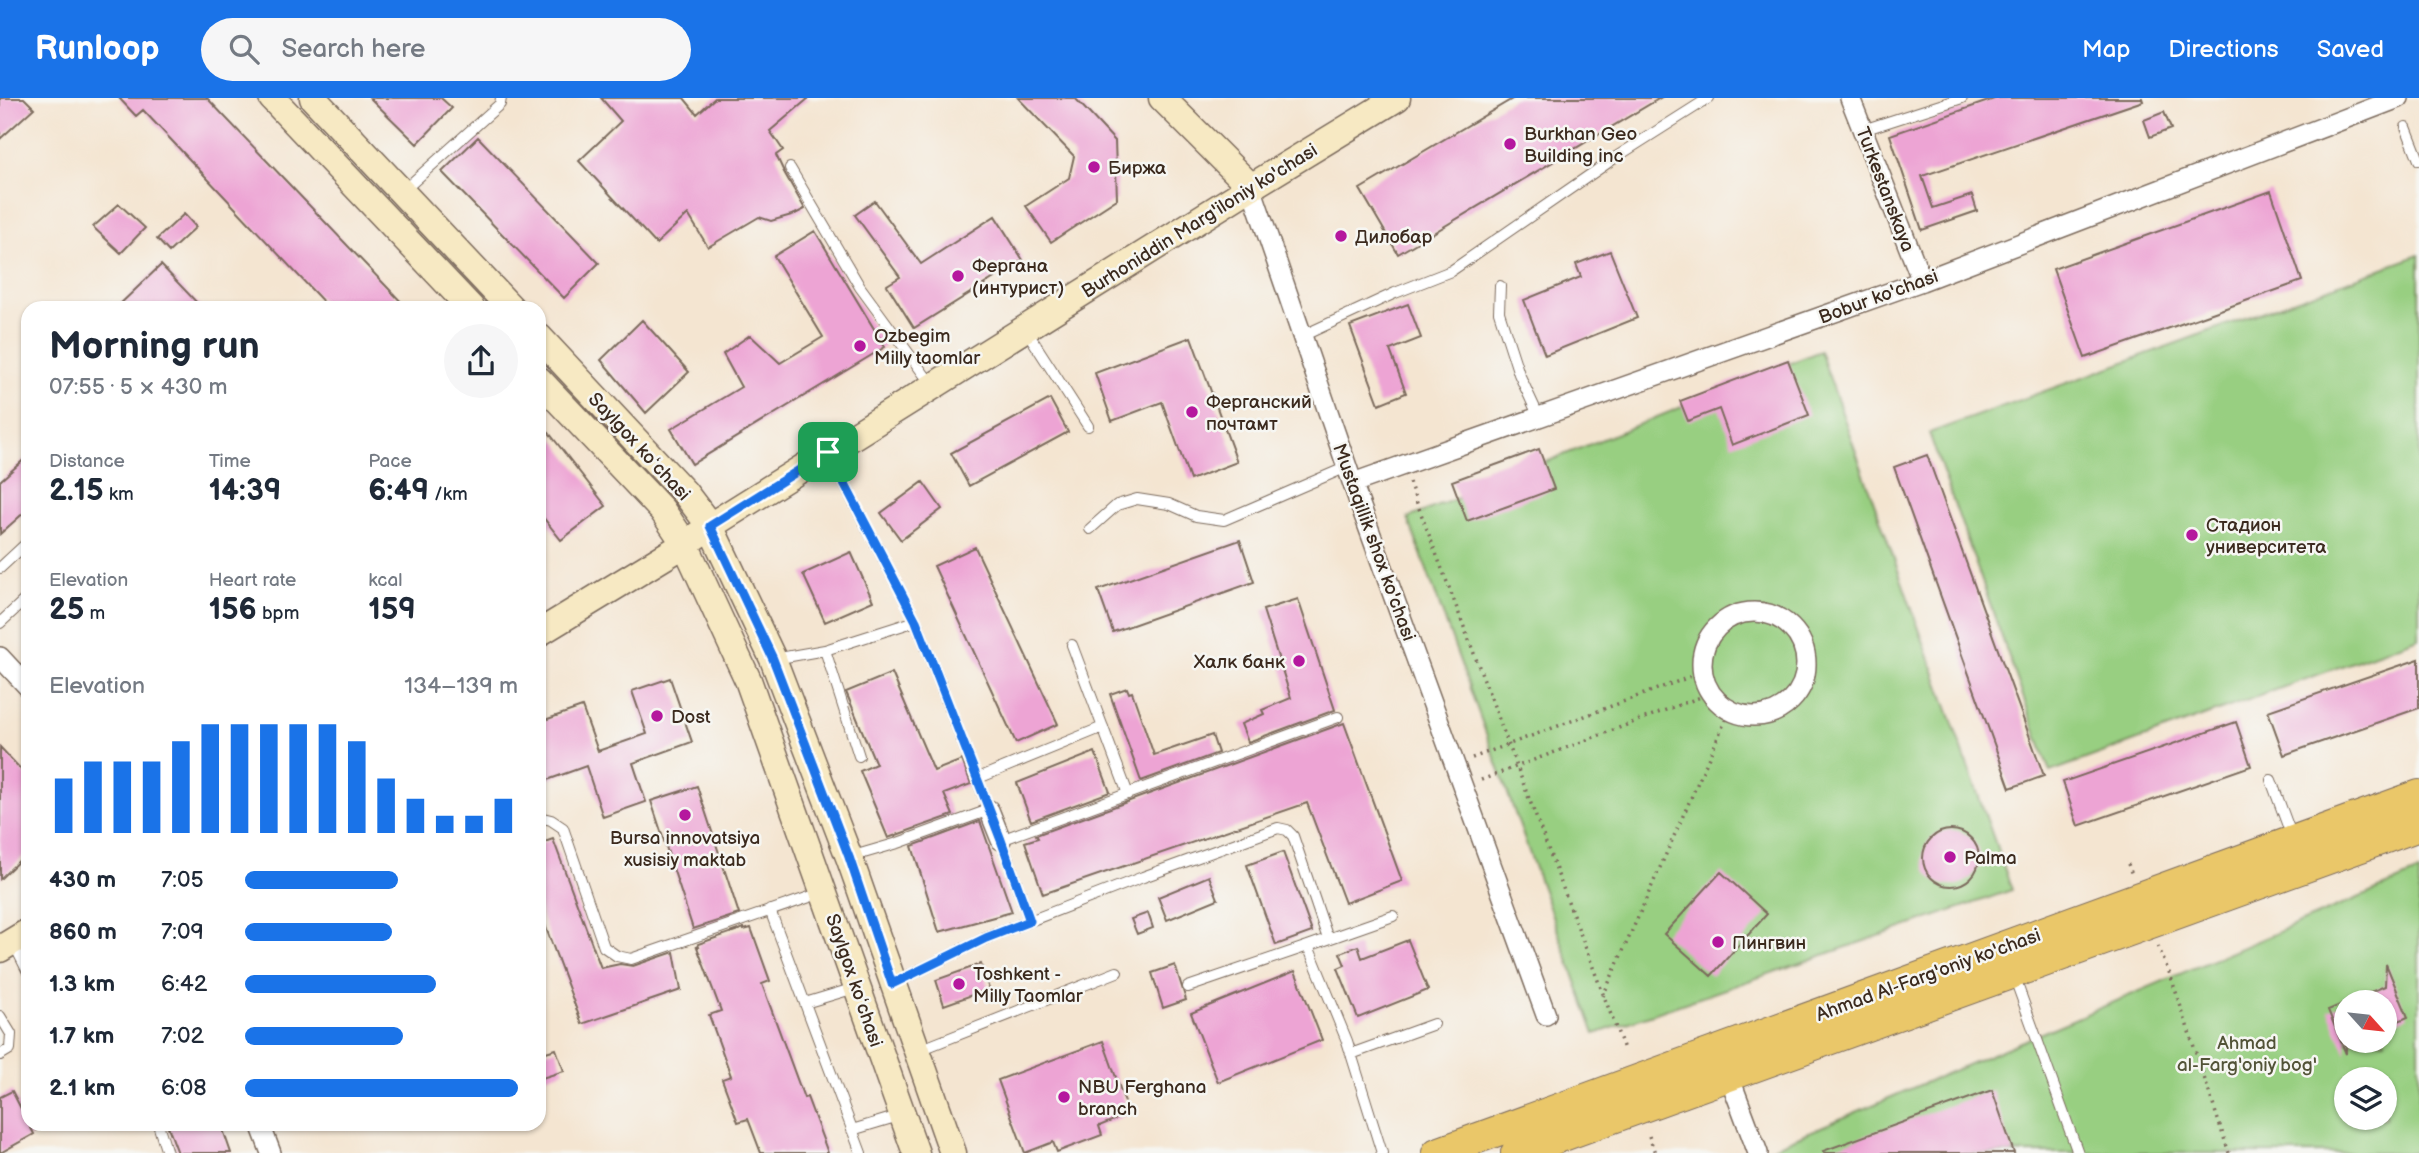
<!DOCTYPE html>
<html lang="en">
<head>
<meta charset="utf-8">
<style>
	:root { --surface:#fff; --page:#f6f6f7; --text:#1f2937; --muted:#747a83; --accent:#1a73e8 }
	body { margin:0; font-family:"Balsamiq Sans",sans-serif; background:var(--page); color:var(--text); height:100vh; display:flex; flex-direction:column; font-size:26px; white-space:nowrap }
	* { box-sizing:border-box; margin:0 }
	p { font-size:23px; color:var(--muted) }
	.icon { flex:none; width:38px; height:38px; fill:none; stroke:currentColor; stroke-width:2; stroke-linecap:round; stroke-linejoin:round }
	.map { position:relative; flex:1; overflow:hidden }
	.details { position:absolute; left:21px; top:203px; width:525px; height:830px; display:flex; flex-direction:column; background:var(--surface); border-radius:21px; box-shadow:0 2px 5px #0004 }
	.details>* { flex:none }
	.needle { width:46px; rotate:117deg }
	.fabs { position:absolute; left:2334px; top:892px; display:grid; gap:14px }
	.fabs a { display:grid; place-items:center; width:63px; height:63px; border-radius:50%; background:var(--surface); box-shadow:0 2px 5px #0004; font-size:35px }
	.pin { position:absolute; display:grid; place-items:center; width:60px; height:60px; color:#fff; margin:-30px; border-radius:14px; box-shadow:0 4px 10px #0006 }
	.round { display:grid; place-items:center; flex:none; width:74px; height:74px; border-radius:37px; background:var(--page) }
	.headline { display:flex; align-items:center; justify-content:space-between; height:119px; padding:0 28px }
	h1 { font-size:38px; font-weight:600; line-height:52px }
	.figures { display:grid; grid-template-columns:repeat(3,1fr); gap:10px; height:119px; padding:7px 28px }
	.figures div { display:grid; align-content:center }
	.figures b { font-size:30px; font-weight:600 }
	.figures small { font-size:19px; font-weight:400 }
	.figures p { font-size:19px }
	.chart { height:196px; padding:14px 28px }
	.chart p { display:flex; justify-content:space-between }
	.chart svg { width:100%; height:126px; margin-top:7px; stroke:var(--accent); stroke-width:6 }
	ul { padding:0 28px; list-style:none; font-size:23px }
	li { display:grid; grid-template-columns:112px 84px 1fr; align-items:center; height:52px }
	li i { height:18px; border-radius:9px; background:var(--accent) }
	header { display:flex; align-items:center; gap:42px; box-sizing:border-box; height:98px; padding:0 35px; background:var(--accent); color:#fff }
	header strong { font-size:33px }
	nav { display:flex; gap:38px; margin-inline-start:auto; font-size:24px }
	.search { width:490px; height:63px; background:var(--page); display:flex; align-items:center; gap:18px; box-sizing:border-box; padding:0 24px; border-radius:38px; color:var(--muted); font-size:26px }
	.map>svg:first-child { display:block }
	.green { fill:#98cf81; stroke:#6a7c50; stroke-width:2; fill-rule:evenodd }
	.building { fill:#eda4d4 }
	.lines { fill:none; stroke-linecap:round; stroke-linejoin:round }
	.lane-casing { stroke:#7c6b5d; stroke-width:12 }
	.street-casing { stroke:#7c6b5d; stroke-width:22 }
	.secondary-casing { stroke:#7c6b5d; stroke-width:29 }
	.primary-casing { stroke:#7c6b5d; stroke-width:32 }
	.path { stroke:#7c6b5d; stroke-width:3.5; stroke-dasharray:2 5; stroke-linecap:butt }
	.lane { stroke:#fff; stroke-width:10 }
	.street { stroke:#fff; stroke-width:19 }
	.secondary { stroke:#f7e9c3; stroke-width:26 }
	.primary { stroke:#eac769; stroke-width:30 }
	.route-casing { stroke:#fff; stroke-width:14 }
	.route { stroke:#1a73e8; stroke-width:9 }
	.poi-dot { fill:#b5179e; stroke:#f6f6f2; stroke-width:2.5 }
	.labels { text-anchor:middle; stroke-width:5; stroke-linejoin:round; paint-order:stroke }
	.poi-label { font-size:19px; fill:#3b2a1e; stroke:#f6f6f2; text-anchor:start }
	.street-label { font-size:19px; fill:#3b2a1e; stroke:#f6f6f2 }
	.park-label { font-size:19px; fill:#525337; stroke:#f6f6f2 }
</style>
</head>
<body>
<header>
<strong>Runloop</strong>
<div class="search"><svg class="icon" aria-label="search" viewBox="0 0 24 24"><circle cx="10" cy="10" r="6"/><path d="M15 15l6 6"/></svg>Search here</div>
<nav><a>Map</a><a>Directions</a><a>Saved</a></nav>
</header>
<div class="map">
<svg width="2419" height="1055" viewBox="0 0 2419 1055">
	<rect width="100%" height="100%" fill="#f6f6f2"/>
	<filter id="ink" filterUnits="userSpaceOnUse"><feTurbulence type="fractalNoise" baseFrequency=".0143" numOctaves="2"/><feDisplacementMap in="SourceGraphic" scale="14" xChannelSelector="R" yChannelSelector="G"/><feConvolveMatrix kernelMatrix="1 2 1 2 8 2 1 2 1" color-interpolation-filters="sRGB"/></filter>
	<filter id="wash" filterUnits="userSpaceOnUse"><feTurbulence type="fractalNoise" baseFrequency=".00686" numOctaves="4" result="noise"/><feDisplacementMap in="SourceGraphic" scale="28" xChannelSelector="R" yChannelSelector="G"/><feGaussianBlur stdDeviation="1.57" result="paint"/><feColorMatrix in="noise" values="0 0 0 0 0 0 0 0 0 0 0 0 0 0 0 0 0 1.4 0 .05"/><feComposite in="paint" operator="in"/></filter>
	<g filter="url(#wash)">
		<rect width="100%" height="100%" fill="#f4e5d1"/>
		<path class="green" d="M2419,157V540L2050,674L1929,335Z
			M1820,253L2012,792L1595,936L1408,420Z
			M2419,774V1055H1760ZM2347,905H2385V943H2347ZM2347,982H2385V1020H2347Z"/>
		<g id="blocks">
			<path class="building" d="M0,0H24L34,10L0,41Z
				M119,0H207L407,210H329L143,12L136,18Z
				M370,0H441L452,10L417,46Z
				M601,0H684L697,16L715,0H809L770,33L783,52L776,57L784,74L805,111L795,116L771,123L759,119L708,149L688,116L656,146L579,63L621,23Z
				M1018,0H1075L1115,43L1117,101L1051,144L1026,108L1069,80L1074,58Z
				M1514,0H1660L1398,156L1360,91Z
				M1997,0H2142L2143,3L1922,78L1933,110L1972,97L1977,113L1922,132L1890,37Z
				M2164,14L2171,31L2150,39L2144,22Z
				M478,39L599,165L564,200L442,74Z
				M2271,93L2302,183L2085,260L2053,171Z
				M875,103L921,166L995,118L1023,162L914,230L887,187L900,179L855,117Z
				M119,106L145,130L121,155L93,129Z
				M184,116L196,129L169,154L157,141Z
				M815,133L885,249L692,366L671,331L741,289L723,256L750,237L780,265L823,239L774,158Z
				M1610,153L1637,220L1545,257L1524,202L1581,179L1576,166Z
				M161,167L202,210H116Z
				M1408,206L1421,240L1390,252L1406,295L1379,306L1350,228Z
				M642,222L689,274L646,315L601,262Z
				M1191,239L1237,364L1190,382L1162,304L1112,323L1095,275Z
				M1788,262L1809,317L1732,347L1719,311L1688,323L1680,303Z
				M1050,301L1068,334L969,388L951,355Z
				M539,322L606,408L561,442L539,414Z
				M1539,351L1554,391L1467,423L1452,383Z
				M1927,357L2044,678L2010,690L1894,369Z
				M28,358V411L0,436V383Z
				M923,384L942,411L901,442L881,415Z
				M1240,442L1254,484L1113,534L1098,492Z
				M975,449L1058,626L1016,645L934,468Z
				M851,454L873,503L825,524L803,476Z
				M1298,501L1335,612L1248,644L1241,626L1264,616L1262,612L1291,600L1263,512Z
				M2419,561V610L2284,657L2268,613Z
				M892,575L934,673L962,662L971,686L944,696L953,717L888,740L860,673L876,666L846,594Z
				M670,580L692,644L633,665L646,704L603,719L586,668L539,685V624L582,609L598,653L647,636L632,593Z
				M1127,590L1129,595L1132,594L1154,657L1212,637L1218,655L1141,683L1110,596Z
				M2236,624L2251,668L2078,728L2063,684Z
				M1344,625L1402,783L1345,805L1307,705L1043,796L1025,744L1038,740L1036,737Z
				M0,649L28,679V754L0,781Z
				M1095,654L1110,694L1031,723L1017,685Z
				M697,688L739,816L693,831L651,703Z
				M980,723L1012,814L939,834L912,748Z
				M1923 760a28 28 0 1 1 56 0a28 28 0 1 1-56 0Z
				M553,741L601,870L620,866L633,868L674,854L681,892L582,926L539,811V746Z
				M1283,754L1312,834L1276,847L1247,767Z
				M1721,774L1767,816L1711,878L1664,836Z
				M1209,778L1218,801L1167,822L1158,799Z
				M1148,815L1153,830L1137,836L1131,821Z
				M744,830V832L751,830L770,883L762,886L804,1000L807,999L828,1055H761L748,1021L738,1024L722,981L731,978L709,917L721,913L697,849H699L698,846Z
				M1408,842L1428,892L1358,920L1338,870L1345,867L1340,855L1358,848L1362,860Z
				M981,866L989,891L944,907L936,882Z
				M2386,866L2408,919L2385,929V905H2347L2346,956L2328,912L2385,888Z
				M1175,867L1186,902L1163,910L1152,875Z
				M1295,873L1322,942L1218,984L1191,915Z
				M1103,943L1129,1016L1099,1028L1102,1037L1057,1054L1053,1044L1025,1055L998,982Z
				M556,951L564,973L539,981V956Z
				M1992,992L2014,1055H1824L1823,1053Z
				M12,993L34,1036L0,1055V999Z
				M167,1026H221L231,1055H178Z"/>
		</g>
	</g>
	<g filter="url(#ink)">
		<use href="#blocks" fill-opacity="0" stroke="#7c6b5d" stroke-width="2"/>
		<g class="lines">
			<defs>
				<path id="lane" d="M2406,29L2419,62
					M1863,32L1962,0
					M790,70L860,189L931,286
					M403,93L500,6L501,0
					M1500,188L1499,214L1519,276L1539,319
					M1026,232L1088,328
					M1302,238L1395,195L1451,173L1616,59L1709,0
					M1090,431L1117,407L1137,401L1169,406L1196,418L1224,422L1347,369
					M0,470L28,444
					M0,525L28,499
					M1072,547L1128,696
					M825,552L916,523L828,355
					M774,561L825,552L859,658
					M976,681L1103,629
					M2271,682L2292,739
					M539,719L551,722L563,730L604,849L617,858L631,861L821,795
					M850,759L898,745L989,712L916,523
					M770,812L861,1055
					M1030,823L1001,742L1338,619
					M13,844L28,874
					M2014,878L2078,1055
					M896,884L986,840L1143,779L1278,730L1287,732L1293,738L1328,841
					M1188,889L1308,848
					M805,905L855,890
					M0,918L11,936L10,951L0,957
					M917,953L1117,874
					M1351,956L1434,926
					M158,1026L167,1055
					M852,1032L902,1017
					M1382,1055L1347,943L1308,848L1393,818"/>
				<path id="street" d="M1850,0L1922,183
					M1251,89L1358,401L1546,917
					M1353,385L1922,183L2399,0
					M1702 566a52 52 0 1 1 104 0a52 52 0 1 1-104 0Z
					M0,559L28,589
					M989,712L1001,742
					M1729,978L1758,1055
					M260,1026L271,1055"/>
				<path id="secondary" d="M272,0L471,210
					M313,0L511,210
					M1162,0L1251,89
					M539,239L685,395L710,428L773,561L849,759L953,1055
					M539,282L662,412L685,446L748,582L916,1055
					M539,535L685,446L710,428L1251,89L1397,0
					M0,851L28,834"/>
				<path id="primary" d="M1437,1055L2419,697
					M1516,1055L2419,728"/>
			</defs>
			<use href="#lane" class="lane-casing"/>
			<use href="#street" class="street-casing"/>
			<use href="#secondary" class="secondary-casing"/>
			<use href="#primary" class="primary-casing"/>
			<path class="path" d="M1409,384L1624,951
				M1472,660L1703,574
				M1481,682L1711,595
				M2128,766L2132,777
				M2158,848L2171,879L2229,1055
				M1603,898L1730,612
				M1649,1038L1655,1055"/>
			<use href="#lane" class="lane"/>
			<use href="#street" class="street"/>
			<use href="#secondary" class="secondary"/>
			<use href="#primary" class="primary"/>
		</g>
	</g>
	<g class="lines" filter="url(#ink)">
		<defs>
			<path id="route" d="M828,354L916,523L1001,742L1030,823L986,840L892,886L849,759L773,561L710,428Z"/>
		</defs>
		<use href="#route" class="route-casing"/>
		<use href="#route" class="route"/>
	</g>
	<g class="poi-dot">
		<circle cx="1510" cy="46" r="7"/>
		<circle cx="1094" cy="69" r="7"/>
		<circle cx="1341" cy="138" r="7"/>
		<circle cx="958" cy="178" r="7"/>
		<circle cx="860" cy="248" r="7"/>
		<circle cx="1192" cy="314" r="7"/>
		<circle cx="2192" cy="437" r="7"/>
		<circle cx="1299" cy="563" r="7"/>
		<circle cx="657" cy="618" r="7"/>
		<circle cx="685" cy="717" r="7"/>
		<circle cx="1950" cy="759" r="7"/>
		<circle cx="1718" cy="844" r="7"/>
		<circle cx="959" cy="886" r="7"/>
		<circle cx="1064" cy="999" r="7"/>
	</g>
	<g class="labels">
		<g class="poi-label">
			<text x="1524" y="42">Burkhan Geo<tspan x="1524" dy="22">Building inc</tspan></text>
			<text x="1108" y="76">Биржа</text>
			<text x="1355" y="145">Дилобар</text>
			<text x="972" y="174">Фергана<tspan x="972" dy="22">(интурист)</tspan></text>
			<text x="874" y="244">Ozbegim<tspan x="874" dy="22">Milly taomlar</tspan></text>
			<text x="1206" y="310">Ферганский<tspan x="1206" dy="22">почтамт</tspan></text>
			<text x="2206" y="433">Стадион<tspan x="2206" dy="22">университета</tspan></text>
			<text x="1285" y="570" text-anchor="end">Халк банк</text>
			<text x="671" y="625">Dost</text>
			<text x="685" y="746" text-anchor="middle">Bursa innovatsiya<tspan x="685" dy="22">xusisiy maktab</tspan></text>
			<text x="1964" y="766">Palma</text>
			<text x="1732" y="851">Пингвин</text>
			<text x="973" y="882">Toshkent -<tspan x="973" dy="22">Milly Taomlar</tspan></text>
			<text x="1078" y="995">NBU Ferghana<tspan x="1078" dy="22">branch</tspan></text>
		</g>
		<g class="street-label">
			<text transform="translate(1886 91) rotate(69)" y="7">Turkestanskaya</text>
			<text transform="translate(1199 122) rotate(-32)" y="7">Burhoniddin Marg'iloniy ko'chasi</text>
			<text transform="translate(1878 198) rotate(-20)" y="7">Bobur ko'chasi</text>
			<text transform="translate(640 348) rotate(47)" y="7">Saylgox koʻchasi</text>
			<text transform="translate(1375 444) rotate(70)" y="7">Mustaqillik shox ko'chasi</text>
			<text transform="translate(1928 876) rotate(-20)" y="7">Ahmad Al-Farg'oniy ko'chasi</text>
			<text transform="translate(855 882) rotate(71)" y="7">Saylgox koʻchasi</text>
		</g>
		<g class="park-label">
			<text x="2247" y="951">Ahmad<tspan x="2247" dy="22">al-Farg'oniy bog'</tspan></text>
		</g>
	</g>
</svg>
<div class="fabs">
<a><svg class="needle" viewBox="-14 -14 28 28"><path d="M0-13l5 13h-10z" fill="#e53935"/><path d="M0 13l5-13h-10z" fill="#747a83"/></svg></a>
<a><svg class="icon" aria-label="layers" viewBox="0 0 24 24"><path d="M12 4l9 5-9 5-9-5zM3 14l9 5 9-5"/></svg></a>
</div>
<div class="pin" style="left:828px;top:354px;background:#1e9e55"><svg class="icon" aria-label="arrive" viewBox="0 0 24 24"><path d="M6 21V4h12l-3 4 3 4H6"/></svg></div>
<section class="details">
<div class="headline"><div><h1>Morning run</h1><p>07:55 · 5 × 430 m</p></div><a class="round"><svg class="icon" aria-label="share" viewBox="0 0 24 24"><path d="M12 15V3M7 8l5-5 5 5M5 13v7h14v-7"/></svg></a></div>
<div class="figures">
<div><p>Distance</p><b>2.15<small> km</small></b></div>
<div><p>Time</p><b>14:39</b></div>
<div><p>Pace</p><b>6:49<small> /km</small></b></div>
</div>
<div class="figures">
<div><p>Elevation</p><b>25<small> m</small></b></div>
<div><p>Heart rate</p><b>156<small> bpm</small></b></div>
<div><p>kcal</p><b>159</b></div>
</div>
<div class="chart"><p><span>Elevation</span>134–139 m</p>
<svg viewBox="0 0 160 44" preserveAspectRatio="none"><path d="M5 44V25M15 44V19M25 44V19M35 44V19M45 44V12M55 44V6M65 44V6M75 44V6M85 44V6M95 44V6M105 44V12M115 44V25M125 44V32M135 44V38M145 44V38M155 44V32"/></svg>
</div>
<ul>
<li><b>430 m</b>7:05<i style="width:56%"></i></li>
<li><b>860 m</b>7:09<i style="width:54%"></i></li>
<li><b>1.3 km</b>6:42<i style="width:70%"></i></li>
<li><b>1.7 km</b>7:02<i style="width:58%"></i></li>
<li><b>2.1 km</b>6:08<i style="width:100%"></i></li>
</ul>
</section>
</div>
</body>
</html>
